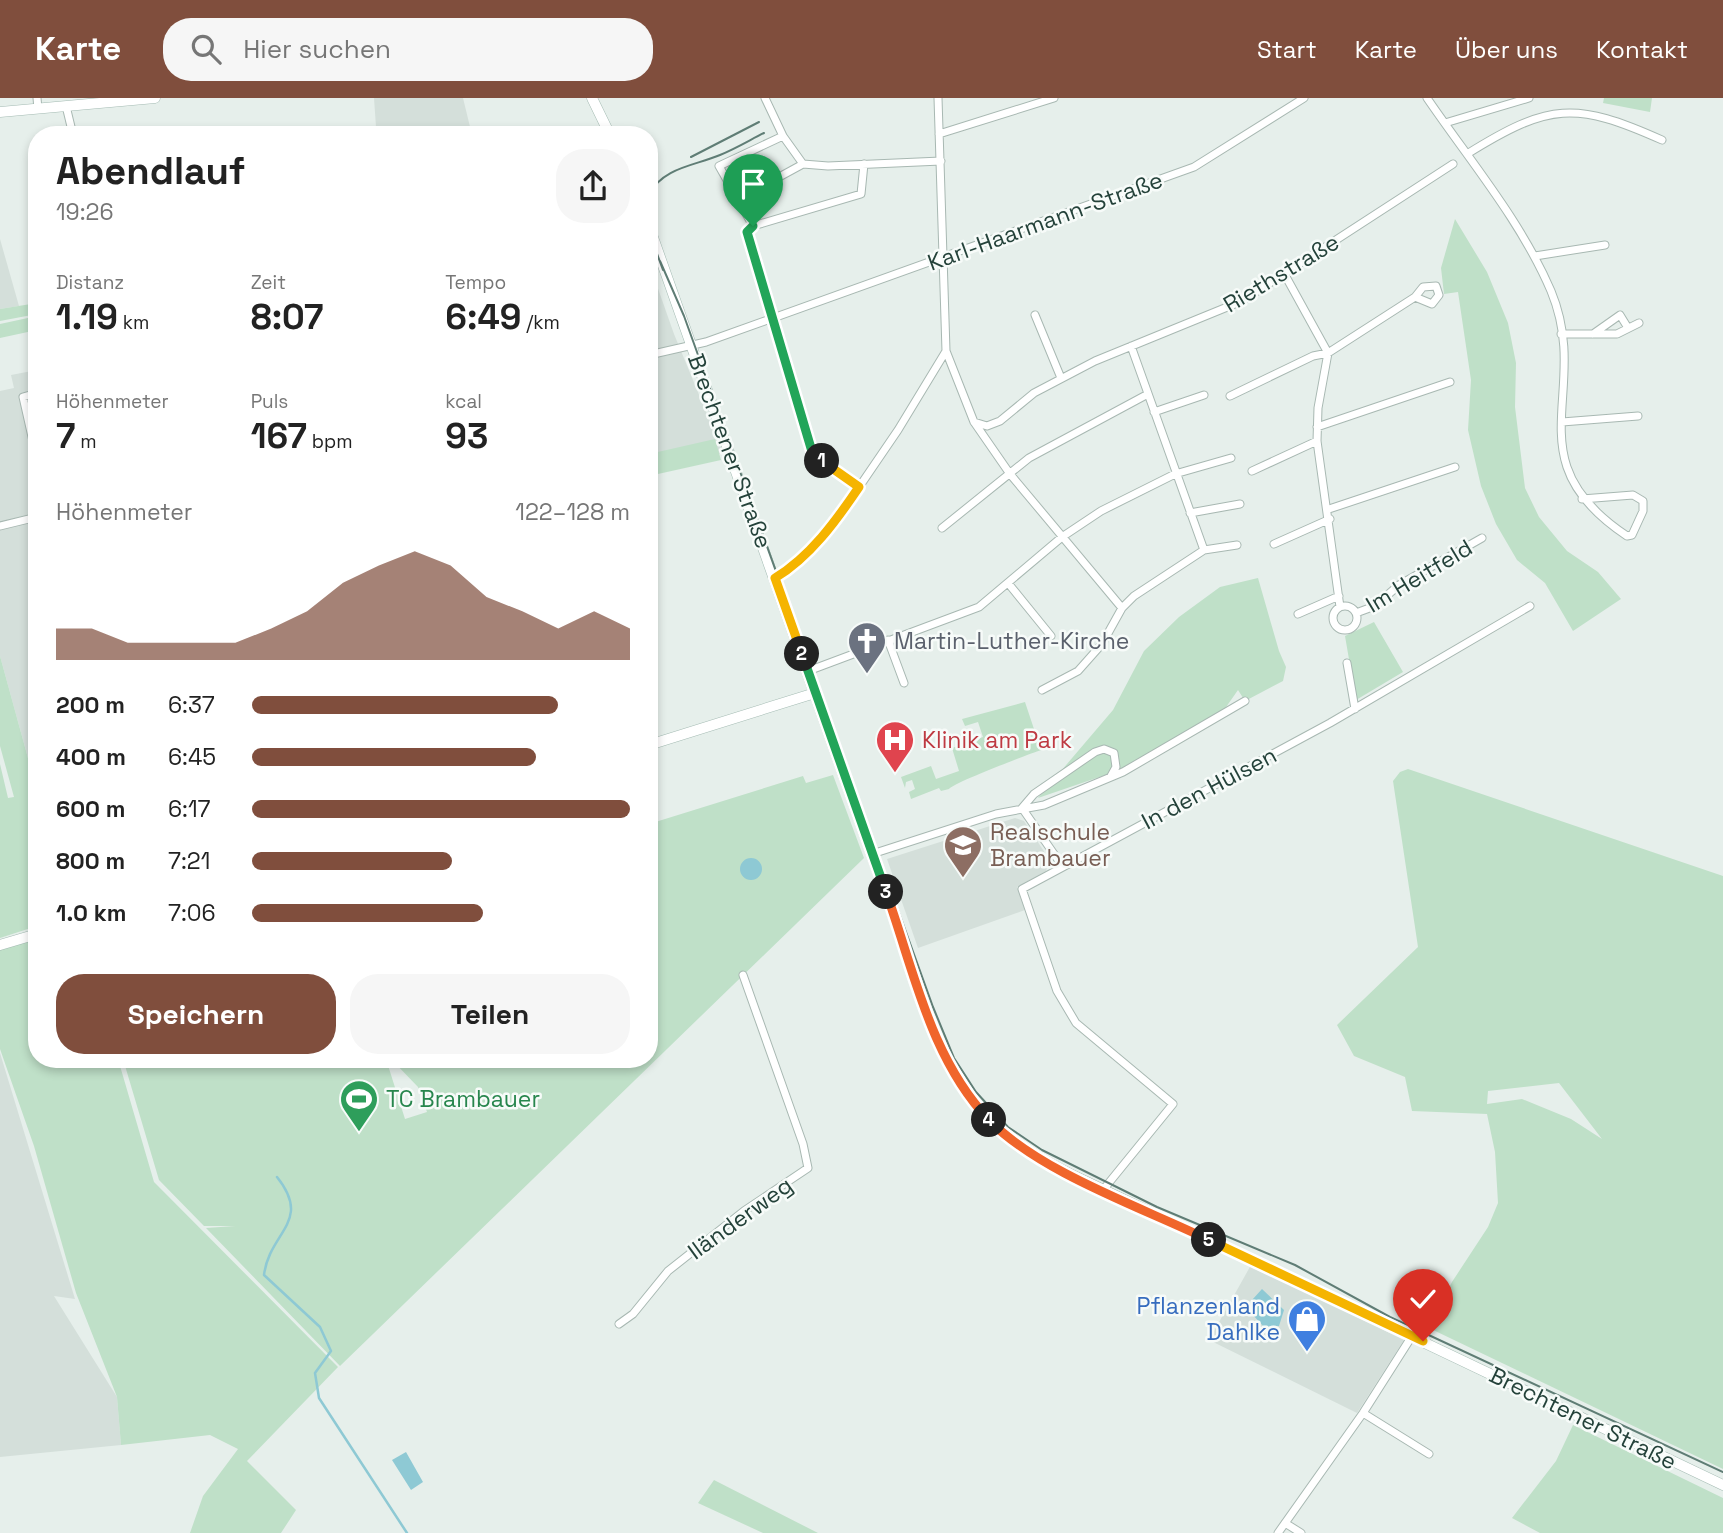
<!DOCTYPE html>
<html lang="de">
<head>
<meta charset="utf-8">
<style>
	:root { --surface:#fff; --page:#f6f6f6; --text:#222; --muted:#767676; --accent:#804e3d }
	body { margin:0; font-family:"Space Grotesk",sans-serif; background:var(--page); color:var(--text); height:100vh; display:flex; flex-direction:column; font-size:26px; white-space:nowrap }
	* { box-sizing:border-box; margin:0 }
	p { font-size:23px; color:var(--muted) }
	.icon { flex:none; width:38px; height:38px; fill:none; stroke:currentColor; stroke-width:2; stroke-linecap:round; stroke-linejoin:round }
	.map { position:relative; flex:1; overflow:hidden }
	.drawer { position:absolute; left:28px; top:28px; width:630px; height:942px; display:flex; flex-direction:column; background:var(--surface); border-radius:28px; box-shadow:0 4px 10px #0003 }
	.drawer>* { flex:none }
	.pin { position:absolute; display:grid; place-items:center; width:60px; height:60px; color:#fff; margin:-72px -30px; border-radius:50% 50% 50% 0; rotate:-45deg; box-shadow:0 0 7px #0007 }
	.pin .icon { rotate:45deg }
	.km { position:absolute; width:35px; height:35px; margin:-18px; border-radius:50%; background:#222; color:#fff; font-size:19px; line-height:35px; text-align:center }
	.round { display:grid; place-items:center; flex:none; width:74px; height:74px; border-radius:28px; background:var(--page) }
	.summary { display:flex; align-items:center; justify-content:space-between; height:119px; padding:0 28px }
	h1 { font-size:38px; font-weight:600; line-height:52px }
	.stats { display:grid; grid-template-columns:repeat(3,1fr); gap:10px; height:119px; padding:7px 28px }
	.stats div { display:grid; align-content:center }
	.stats b { font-size:35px; font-weight:600 }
	.stats small { font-size:19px; font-weight:400 }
	.stats p { font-size:19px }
	.chart { height:196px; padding:14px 28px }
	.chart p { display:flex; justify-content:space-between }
	.chart svg { width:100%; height:126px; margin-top:7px; fill:var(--accent); opacity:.7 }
	.button { display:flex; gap:14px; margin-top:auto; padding:14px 28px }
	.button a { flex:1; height:80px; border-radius:28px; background:var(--accent); color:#fff; font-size:28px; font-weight:600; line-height:80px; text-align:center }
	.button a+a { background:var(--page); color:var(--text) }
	ul { padding:0 28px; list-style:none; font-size:23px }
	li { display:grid; grid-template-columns:112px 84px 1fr; align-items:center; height:52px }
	li i { height:18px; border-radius:9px; background:var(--accent) }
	header { display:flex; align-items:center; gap:42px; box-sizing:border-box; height:98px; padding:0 35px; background:var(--accent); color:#fff }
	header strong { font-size:33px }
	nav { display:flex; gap:38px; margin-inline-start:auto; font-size:24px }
	.search { width:490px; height:63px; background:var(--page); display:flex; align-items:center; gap:18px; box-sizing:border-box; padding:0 24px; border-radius:28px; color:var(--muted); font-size:26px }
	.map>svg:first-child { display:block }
	.built { fill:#d4dfda }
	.green { fill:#bfe0c8; fill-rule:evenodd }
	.water { fill:#8ec9d4 }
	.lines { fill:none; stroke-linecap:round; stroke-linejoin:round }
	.stream { stroke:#8ec9d4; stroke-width:2.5 }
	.street-casing { stroke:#a8b8b2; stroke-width:9 }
	.secondary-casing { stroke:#a4bbb3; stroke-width:11 }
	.street { stroke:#fff; stroke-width:7 }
	.secondary { stroke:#fff; stroke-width:10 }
	.tram { stroke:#5f7d75; stroke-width:2 }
	.split-1-casing { stroke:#fff; stroke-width:14 }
	.split-2-casing { stroke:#fff; stroke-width:14 }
	.split-3-casing { stroke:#fff; stroke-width:14 }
	.split-4-casing { stroke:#fff; stroke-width:14 }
	.split-5-casing { stroke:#fff; stroke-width:14 }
	.split-6-casing { stroke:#fff; stroke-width:14 }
	.split-1 { stroke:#22a559; stroke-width:9 }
	.split-2 { stroke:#f5b400; stroke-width:9 }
	.split-3 { stroke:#22a559; stroke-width:9 }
	.split-4 { stroke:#f0652b; stroke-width:9 }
	.split-5 { stroke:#f0652b; stroke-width:9 }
	.split-6 { stroke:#f5b400; stroke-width:9 }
	.labels { text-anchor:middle; stroke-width:5; stroke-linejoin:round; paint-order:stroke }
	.street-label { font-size:23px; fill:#24423a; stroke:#f7fbf9 }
	.worship-label { font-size:23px; fill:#5b616d; stroke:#f7fbf9; text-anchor:start }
	.health-label { font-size:23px; fill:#be3a42; stroke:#f7fbf9; text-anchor:start }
	.education-label { font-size:23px; fill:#785e54; stroke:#f7fbf9; text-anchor:start }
	.leisure-label { font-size:23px; fill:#27864d; stroke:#f7fbf9; text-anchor:start }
	.shop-label { font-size:23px; fill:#366cbe; stroke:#f7fbf9; text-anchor:end }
</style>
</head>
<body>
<header>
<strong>Karte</strong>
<div class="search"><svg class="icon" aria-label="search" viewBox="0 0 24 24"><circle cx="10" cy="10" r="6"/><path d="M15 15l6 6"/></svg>Hier suchen</div>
<nav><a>Start</a><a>Karte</a><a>Über uns</a><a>Kontakt</a></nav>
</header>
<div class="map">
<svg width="1723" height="1435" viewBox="0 0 1723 1435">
	<rect width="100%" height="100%" fill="#e6efeb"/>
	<path class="built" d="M374,0H463L472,37H345L376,29Z
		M0,141L19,208L0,211Z
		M649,165L674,236L723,355L649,372Z
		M37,272V693L0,558V293L14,290L11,277Z
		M1015,720L1024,723L1049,761L1046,773L1017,789L1025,812L918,850L887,761Z
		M0,955L75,1201L54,1198L117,1299L121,1347L0,1359Z
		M1251,1167L1404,1242L1357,1315L1209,1242Z"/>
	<path class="green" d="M1604,0H1652L1650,14L1603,5Z
		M1455,121L1487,174L1508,225L1516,265L1515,309L1525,390L1539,419L1567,453L1598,474L1621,501L1573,533L1545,485L1517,462L1496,426L1481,388L1468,332L1471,282L1458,194L1444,196L1441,170Z
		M37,205V216L0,223V211Z
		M37,218V232L0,240V226Z
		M715,341L721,362L649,378V356Z
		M1258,480L1279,553L1286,569L1283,583L1245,603L1238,592L1224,612L1120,672L1038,700L1113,612L1144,553L1179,519L1220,489Z
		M1374,524L1403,574L1356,602L1345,538Z
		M0,558L37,693V828L0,840V666L8,700L14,699L0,648Z
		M1025,604L1041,652C1027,657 955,684 949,691L941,693L939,690L911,701L909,694L915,691L912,682L906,684L905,690L901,679L931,668L936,681L959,673L952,650L983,639L978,624L965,628L962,621Z
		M1408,671L1723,778V1371L1429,1230L1452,1184L1488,1129L1498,1105L1495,1054L1487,1016L1412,1013L1405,979L1354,958L1337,927L1418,849L1393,683L1400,674ZM1559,985L1602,1041L1571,1021L1522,1001L1487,1006L1488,993Z
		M833,677L864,760L340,1268L206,1130L235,1128H204L159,1082L123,961H368L359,965L386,961L405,1021L427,1014L418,989L391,961H649V726L803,678L806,685Z
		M37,841V961H118L154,1084L338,1269L247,1363L296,1412L281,1435H190L203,1398L238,1351L210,1337L121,1347L117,1299L76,1195L34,1048L0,951V852Z
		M1573,1327L1723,1400V1435H1540L1512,1420L1556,1363Z
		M714,1382L818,1435H763L698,1405Z"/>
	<path class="water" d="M740 771a11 11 0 1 1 22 0a11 11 0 1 1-22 0Z
		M1262,1191L1284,1212L1279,1228L1264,1229L1252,1216V1202Z
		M406,1354L423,1384L411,1392L392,1362Z"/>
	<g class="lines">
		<path class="stream" d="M277,1079C313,1124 269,1134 264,1177L320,1229L331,1253L315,1275L319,1300L407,1435"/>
		<defs>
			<path id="street" d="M37,0L38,11
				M765,0L783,38L803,66L828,68L941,63
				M1427,0C1470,63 1521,123 1551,193C1593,294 1511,361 1627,438L1632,437L1643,413V403L1633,397L1582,401
				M66,8L73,37
				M1445,25L1529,0
				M939,36L1054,0
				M783,38L719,68L753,128L747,133L813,357L859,389
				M1467,56C1549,5 1575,3 1662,42
				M737,102L803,66
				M753,128L861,96L864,66
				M1535,158L1605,147
				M1285,177L1328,255L1318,310L1317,343L1340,509
				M1035,217L1061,280
				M1561,236H1617L1639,225
				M1593,236L1620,217L1628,230
				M1131,248L1204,452
				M946,253L974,324L1010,376L1122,510
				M649,257L706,244L1194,69L1304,0
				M37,295L23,299L37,361
				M1230,298L1313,258L1328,255L1415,199L1423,189L1436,188L1439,197L1432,206L1415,199
				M1154,314L1204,297
				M974,324L987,328L1000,323L1034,295L1095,263L1242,203L1453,66
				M1562,324L1638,318
				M1317,329L1450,284
				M1252,373L1317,343
				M1329,411L1455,369
				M1190,415L1240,406
				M0,428L37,419
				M942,430L1029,360L1148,296
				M1274,446L1330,421
				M775,479L791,470L838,420L898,332L946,253L938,0
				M1008,485L1051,538
				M1333 520a12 12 0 1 1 24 0a12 12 0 1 1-24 0Z
				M1356,515L1375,508L1399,487L1482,440
				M1298,516L1339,498
				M888,542L904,585
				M1347,565L1355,611
				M808,573L979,509L1062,439L1101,413L1175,376L1231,360
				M1042,592L1078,573L1102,546L1122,510L1134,498L1204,452L1237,447
				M1022,710L1063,769L1330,625L1530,508
				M1022,710L1034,696L1095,654L1104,651L1114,655L1116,669L1111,678
				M872,756L996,716L1044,707L1123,674L1245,603
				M1063,769L1022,791L1057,893L1076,925L1173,1006L1103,1092
				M619,1226L633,1216L668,1173L744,1113L808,1070L803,1046L743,877
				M1363,1315L1429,1356
				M1285,1425L1301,1435
				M1278,1435L1363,1315L1412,1238"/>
			<path id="secondary" d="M592,0L610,37
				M0,14L155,0
				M649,128L934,933C962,1003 1001,1041 1068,1075L1723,1387
				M649,647L815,595
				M0,847L37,836"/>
		</defs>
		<use href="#street" class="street-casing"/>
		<use href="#secondary" class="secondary-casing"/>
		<use href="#street" class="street"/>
		<use href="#secondary" class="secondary"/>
		<path class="tram" d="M691,59L759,24
			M649,96C664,69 694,68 720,57C735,51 750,42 764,35
			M649,134L663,172
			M660,163L684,218L933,909L954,960L976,994L1008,1029L1042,1052L1157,1109L1295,1167L1390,1219L1723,1374"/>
	</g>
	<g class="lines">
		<defs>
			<path id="split-1" d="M753,128L747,134L813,357L822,363"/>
			<path id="split-2" d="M802,556L775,480C810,459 836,423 859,389L822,363"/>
			<path id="split-3" d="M802,556L886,794"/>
			<path id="split-4" d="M886,794C914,872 930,960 989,1022"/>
			<path id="split-5" d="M989,1022C1041,1075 1141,1109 1209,1142"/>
			<path id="split-6" d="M1209,1142L1423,1243"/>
		</defs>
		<use href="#split-1" class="split-1-casing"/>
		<use href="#split-2" class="split-2-casing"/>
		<use href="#split-3" class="split-3-casing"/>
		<use href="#split-4" class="split-4-casing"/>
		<use href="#split-5" class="split-5-casing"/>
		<use href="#split-6" class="split-6-casing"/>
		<use href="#split-1" class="split-1"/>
		<use href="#split-2" class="split-2"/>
		<use href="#split-3" class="split-3"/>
		<use href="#split-4" class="split-4"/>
		<use href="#split-5" class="split-5"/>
		<use href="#split-6" class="split-6"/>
	</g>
	<defs>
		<symbol id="church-pin" viewBox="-11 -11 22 30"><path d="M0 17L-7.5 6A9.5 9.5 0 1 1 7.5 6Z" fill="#6b7280" stroke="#f7fbf9"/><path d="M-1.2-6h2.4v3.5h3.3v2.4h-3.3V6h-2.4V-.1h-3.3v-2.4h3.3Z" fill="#fff"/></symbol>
		<symbol id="hospital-pin" viewBox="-11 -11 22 30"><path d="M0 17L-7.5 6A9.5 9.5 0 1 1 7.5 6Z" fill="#e0444e" stroke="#f7fbf9"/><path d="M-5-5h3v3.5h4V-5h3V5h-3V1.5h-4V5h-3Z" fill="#fff"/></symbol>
		<symbol id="school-pin" viewBox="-11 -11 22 30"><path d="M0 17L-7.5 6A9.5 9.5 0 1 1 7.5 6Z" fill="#8d6e63" stroke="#f7fbf9"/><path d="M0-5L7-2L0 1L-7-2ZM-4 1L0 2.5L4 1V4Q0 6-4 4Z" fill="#fff"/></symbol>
		<symbol id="stadium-pin" viewBox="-11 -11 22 30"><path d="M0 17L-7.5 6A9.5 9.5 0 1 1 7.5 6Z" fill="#2e9e5b" stroke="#f7fbf9"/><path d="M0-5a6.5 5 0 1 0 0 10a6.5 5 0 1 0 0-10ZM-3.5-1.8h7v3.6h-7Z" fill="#fff"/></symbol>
		<symbol id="shop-pin" viewBox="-11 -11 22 30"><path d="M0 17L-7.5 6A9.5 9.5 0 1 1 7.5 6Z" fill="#3f7fe0" stroke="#f7fbf9"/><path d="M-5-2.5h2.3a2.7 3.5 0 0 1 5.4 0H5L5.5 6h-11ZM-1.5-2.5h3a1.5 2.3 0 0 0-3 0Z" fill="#fff"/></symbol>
	</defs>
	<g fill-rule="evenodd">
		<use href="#church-pin" x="845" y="521" width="44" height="60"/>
		<use href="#hospital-pin" x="873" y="620" width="44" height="60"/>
		<use href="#school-pin" x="941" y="725" width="44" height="60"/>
		<use href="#stadium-pin" x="337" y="979" width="44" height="60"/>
		<use href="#shop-pin" x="1285" y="1199" width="44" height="60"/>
	</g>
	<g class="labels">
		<g class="street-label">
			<text transform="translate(1045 123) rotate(-20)" y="8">Karl-Haarmann-Straße</text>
			<text transform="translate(1281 175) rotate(-31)" y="8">Riethstraße</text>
			<text transform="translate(730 353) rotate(70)" y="8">Brechtener Straße</text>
			<text transform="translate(1419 478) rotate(-31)" y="8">Im Heitfeld</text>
			<text transform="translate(1209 690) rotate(-28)" y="8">In den Hülsen</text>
			<text transform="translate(740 1120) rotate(-36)" y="8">Iländerweg</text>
			<text transform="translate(1583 1320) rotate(26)" y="8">Brechtener Straße</text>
		</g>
		<g class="worship-label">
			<text x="894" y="551">Martin-Luther-Kirche</text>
		</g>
		<g class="health-label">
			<text x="922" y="650">Klinik am Park</text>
		</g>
		<g class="education-label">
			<text x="990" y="742">Realschule<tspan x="990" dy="26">Brambauer</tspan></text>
		</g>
		<g class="leisure-label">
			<text x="386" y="1009">TC Brambauer</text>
		</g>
		<g class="shop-label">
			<text x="1280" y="1216">Pflanzenland<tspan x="1280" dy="26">Dahlke</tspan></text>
		</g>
	</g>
</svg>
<div class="pin" style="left:753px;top:128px;background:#1e9e55"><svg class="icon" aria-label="arrive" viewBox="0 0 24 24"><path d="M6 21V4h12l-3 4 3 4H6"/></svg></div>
<div class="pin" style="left:1423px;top:1243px;background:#d93025"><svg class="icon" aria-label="check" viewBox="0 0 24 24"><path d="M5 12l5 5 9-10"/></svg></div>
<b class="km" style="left:822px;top:363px">1</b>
<b class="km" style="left:802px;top:556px">2</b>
<b class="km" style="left:886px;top:794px">3</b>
<b class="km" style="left:989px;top:1022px">4</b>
<b class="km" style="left:1209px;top:1142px">5</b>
<section class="drawer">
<div class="summary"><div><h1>Abendlauf</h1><p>19:26</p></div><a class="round"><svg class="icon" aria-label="share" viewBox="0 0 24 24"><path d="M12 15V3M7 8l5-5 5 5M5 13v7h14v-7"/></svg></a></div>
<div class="stats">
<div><p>Distanz</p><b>1.19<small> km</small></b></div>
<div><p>Zeit</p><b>8:07</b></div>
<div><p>Tempo</p><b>6:49<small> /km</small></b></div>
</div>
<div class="stats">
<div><p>Höhenmeter</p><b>7<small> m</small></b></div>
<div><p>Puls</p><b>167<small> bpm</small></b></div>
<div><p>kcal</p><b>93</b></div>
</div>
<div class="chart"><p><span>Höhenmeter</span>122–128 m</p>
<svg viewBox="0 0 160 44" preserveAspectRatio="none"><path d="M0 44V33L10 33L20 38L30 38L40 38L50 38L60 33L70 27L80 17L90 11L100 6L110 11L120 22L130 27L140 33L150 27L160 33V44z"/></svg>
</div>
<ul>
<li><b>200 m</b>6:37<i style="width:81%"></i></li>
<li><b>400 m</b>6:45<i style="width:75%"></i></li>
<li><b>600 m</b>6:17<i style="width:100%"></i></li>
<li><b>800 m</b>7:21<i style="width:53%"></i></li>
<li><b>1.0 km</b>7:06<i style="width:61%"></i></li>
</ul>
<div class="button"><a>Speichern</a><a>Teilen</a></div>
</section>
</div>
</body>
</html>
